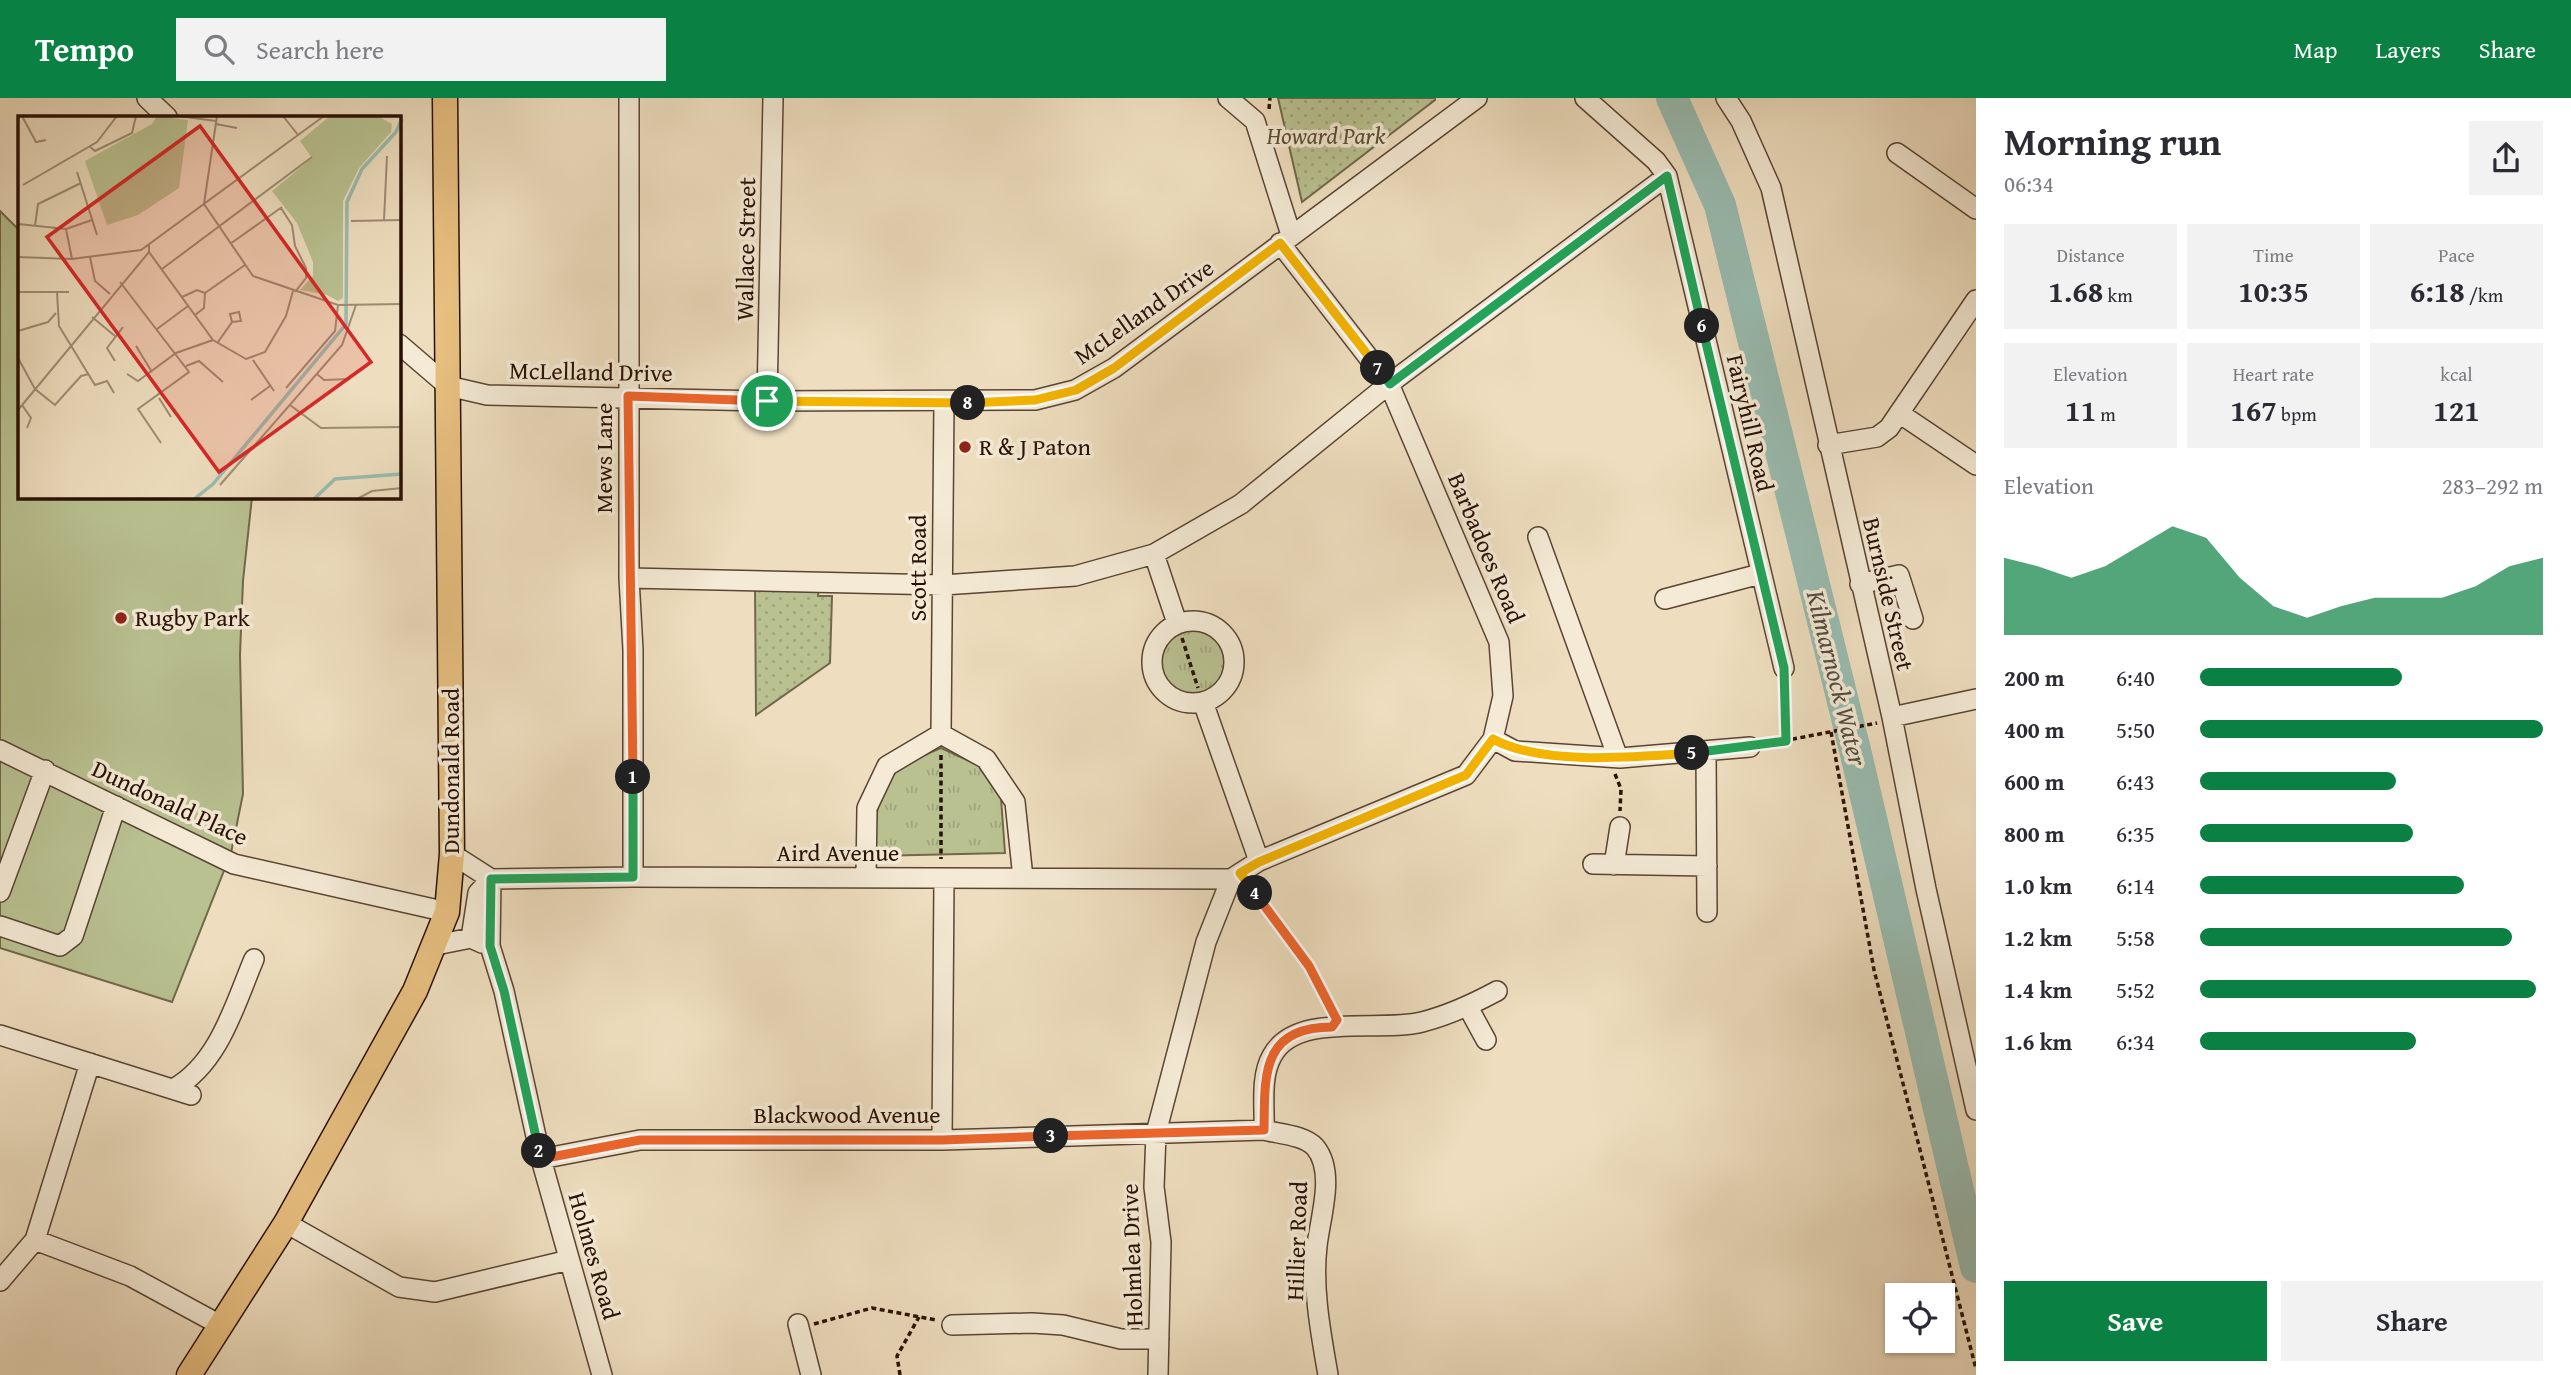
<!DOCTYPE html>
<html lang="en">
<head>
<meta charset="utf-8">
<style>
	:root { --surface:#fff; --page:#f2f2f3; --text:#2b2b33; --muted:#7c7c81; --accent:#0b8043 }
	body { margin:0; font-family:"Gentium Book Plus",serif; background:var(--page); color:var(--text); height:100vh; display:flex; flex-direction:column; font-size:26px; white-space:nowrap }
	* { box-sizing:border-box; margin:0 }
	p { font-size:23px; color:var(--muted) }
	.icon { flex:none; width:38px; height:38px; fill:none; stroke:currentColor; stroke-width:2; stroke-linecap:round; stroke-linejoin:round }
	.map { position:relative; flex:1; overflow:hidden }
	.details { display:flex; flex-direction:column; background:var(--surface); width:595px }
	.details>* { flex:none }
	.controls { position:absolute; left:1885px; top:1185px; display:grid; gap:14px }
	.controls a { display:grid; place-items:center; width:70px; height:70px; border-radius:0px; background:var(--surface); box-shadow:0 2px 5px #0004; font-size:35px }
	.pin { position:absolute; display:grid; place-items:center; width:60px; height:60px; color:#fff; margin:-30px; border:4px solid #fff; border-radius:50%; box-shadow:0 2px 7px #0007 }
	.km { position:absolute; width:35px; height:35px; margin:-18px; border-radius:50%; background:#222; color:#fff; font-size:19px; line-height:35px; text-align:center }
	.round { display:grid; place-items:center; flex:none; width:74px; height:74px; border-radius:0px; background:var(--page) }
	.head { display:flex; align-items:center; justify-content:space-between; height:119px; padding:0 28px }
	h1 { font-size:38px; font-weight:700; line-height:52px }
	.figures { display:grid; grid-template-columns:repeat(3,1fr); gap:10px; height:119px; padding:7px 28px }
	.figures div { display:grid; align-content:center; border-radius:0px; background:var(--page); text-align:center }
	.figures b { font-size:30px; font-weight:700 }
	.figures small { font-size:19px; font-weight:400 }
	.figures p { font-size:19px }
	.chart { height:196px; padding:14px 28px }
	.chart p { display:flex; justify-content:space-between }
	.chart svg { width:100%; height:126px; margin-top:7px; fill:var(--accent); opacity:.7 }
	.cta { display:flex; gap:14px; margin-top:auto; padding:14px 28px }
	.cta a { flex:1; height:80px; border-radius:0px; background:var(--accent); color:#fff; font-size:28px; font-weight:700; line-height:80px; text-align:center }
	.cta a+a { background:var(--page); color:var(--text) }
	ul { padding:0 28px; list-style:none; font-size:23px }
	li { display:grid; grid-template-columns:112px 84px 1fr; align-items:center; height:52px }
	li i { height:18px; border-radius:9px; background:var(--accent) }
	header { display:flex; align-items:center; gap:42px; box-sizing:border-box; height:98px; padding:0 35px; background:var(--accent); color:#fff }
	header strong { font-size:33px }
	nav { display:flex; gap:38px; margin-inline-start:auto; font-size:24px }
	.search { width:490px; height:63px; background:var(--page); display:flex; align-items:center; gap:18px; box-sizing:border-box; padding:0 24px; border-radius:0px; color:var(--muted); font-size:26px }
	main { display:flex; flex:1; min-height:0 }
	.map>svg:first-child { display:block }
	.grass { fill:url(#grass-tufts); stroke:#71684a; stroke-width:2 }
	.park { fill:url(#park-dots); stroke:#71684a; stroke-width:2 }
	.pitch { fill:#b9c191; stroke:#71684a; stroke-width:2 }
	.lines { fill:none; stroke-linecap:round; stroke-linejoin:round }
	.river { stroke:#99bcb1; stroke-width:32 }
	.minor-casing { stroke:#5a4433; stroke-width:22 }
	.major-casing { stroke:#291004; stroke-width:27 }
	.path { stroke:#291004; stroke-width:3.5; stroke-dasharray:5 3.5; stroke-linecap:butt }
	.minor { stroke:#f4ead5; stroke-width:19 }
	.major { stroke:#e7bf80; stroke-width:24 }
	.split-1-casing { stroke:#fff; stroke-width:14 }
	.split-2-casing { stroke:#fff; stroke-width:14 }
	.split-3-casing { stroke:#fff; stroke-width:14 }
	.split-4-casing { stroke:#fff; stroke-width:14 }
	.split-5-casing { stroke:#fff; stroke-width:14 }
	.split-6-casing { stroke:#fff; stroke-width:14 }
	.split-7-casing { stroke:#fff; stroke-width:14 }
	.split-8-casing { stroke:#fff; stroke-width:14 }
	.split-9-casing { stroke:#fff; stroke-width:14 }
	.split-1 { stroke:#f0652b; stroke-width:9 }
	.split-2 { stroke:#22a559; stroke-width:9 }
	.split-3 { stroke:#f0652b; stroke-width:9 }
	.split-4 { stroke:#f0652b; stroke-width:9 }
	.split-5 { stroke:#f5b400; stroke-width:9 }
	.split-6 { stroke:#22a559; stroke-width:9 }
	.split-7 { stroke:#22a559; stroke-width:9 }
	.split-8 { stroke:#f5b400; stroke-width:9 }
	.split-9 { stroke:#f5b400; stroke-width:9 }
	.poi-dot { fill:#8f2418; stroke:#f4ead5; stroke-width:2.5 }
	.labels { text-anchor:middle; stroke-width:7; stroke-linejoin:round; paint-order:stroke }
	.park-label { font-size:24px; font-style:italic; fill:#5b4e35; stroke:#f4ead5 }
	.street-label { font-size:24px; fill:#291004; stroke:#f4ead5 }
	.poi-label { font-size:24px; fill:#291004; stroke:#f4ead5; text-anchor:start }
	.water-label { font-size:26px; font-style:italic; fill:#504c41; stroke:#f4ead5 }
	.inset-river { fill:none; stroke:#99bcb1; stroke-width:3.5 }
	.inset-road { fill:none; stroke:#9f8c74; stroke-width:2 }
	.view { fill:#d62828; fill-opacity:0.15; stroke:#d62828; stroke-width:3.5 }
	.inset-edge { fill:none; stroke:#291004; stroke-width:3.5 }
</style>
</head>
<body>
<header>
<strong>Tempo</strong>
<div class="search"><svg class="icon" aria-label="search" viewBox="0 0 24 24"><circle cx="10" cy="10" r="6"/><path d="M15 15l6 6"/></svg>Search here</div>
<nav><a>Map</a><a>Layers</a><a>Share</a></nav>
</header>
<main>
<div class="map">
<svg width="1976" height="1277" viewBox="0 0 1976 1277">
	<defs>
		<pattern id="grass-tufts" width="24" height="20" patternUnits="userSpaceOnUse" patternTransform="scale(1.75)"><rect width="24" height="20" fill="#b9c191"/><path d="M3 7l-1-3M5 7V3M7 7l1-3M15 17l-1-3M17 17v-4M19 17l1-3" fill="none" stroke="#9fa57b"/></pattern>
		<pattern id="park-dots" width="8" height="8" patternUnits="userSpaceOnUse" patternTransform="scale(1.75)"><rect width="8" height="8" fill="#b9c191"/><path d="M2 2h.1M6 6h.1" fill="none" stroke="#9fa57b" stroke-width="1.8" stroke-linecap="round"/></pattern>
	</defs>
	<rect width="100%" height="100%" fill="#eedebf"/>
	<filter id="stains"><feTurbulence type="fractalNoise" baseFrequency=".00286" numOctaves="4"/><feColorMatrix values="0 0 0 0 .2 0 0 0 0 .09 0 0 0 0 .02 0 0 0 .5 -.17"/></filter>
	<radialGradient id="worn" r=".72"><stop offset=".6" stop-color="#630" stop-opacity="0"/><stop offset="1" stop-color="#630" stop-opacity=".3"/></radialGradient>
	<path class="grass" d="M1158 563a34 34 0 1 1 68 0a34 34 0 1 1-68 0Z
		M941,650L978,667L1001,700L1005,755L874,758C879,690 872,678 941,650Z"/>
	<path class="park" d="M1278,0H1435V2L1302,104Z
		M819,486L818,498H832L830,565L756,617L755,488Z"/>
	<path class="pitch" d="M0,113L19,132V399H252L243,483L240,557L243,696L231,755L172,904L0,850Z"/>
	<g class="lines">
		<path class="river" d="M1672,0L1720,107L1855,652L1976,1169"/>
		<defs>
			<path id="minor" d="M147,0L167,19
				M629,0V480L633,552V779
				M1228,0L1255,23L1291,137
				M1585,0L1656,63L1667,78L1784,570
				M1726,0L1741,23L1771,90L1892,619L1926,791L1976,1012
				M1897,55L1976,111
				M399,246L448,288L487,297L767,303L1035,302L1075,292L1114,270L1477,0
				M767,303L773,0
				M1899,315L1976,367
				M1828,347L1877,339L1889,330L1976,202
				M1538,439L1618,660
				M1154,456L1177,525
				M629,480L943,487L1075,478L1154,456L1241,406L1389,286L1667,78
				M1860,486L1899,477L1913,521
				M1665,501L1760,476
				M1152 564a41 41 0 1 1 82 0a41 41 0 1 1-82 0Z
				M1203,604L1259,763
				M1892,619L1976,601
				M941,636L944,304
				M1493,641L1515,653L1620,660L1750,649
				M0,652L234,766L447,814
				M1706,654L1707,814
				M452,756L491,781L633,779L1231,781
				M1593,766L1707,768
				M1614,767L1620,729
				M866,780L867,710L887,668L941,636L986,661L1015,704L1023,780
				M491,781L490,848L504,893L541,1061L602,1277
				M1231,781L1259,763L1466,677L1493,641L1503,598L1499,544L1389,286L1280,145
				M0,794L45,672
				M0,828L60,848L73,838L116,708
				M471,840L478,795L491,781
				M436,847L471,840L482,845
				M1468,909L1486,942
				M0,937L191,997
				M173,991C219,966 235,906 254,861
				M1264,1032C1265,1009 1260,979 1272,958C1296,913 1379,935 1422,924C1449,917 1473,906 1497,893
				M942,1042L944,781
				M541,1061L640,1042H942L1264,1032C1279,1036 1304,1037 1315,1049C1336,1074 1320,1119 1317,1148C1312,1190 1321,1236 1328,1277
				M286,1125L399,1189L435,1194L569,1162
				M35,1142L130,1178L222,1228
				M0,1183L35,1142L90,965
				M798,1226L811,1277
				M952,1227L1032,1225L1063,1227L1121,1241H1159
				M1158,1277L1161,1144L1154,1089L1156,1035L1206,844L1231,781"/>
			<path id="major" d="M189,1277L286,1125L415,893L447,814L452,756L445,0"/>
		</defs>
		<use href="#minor" class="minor-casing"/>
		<use href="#major" class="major-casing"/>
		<path class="path" d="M1269,11L1270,0
			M1182,540L1198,590
			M1784,586L1786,643
			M1831,634L1874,872L1976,1271
			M1767,646L1877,625
			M941,657V761
			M1615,676L1621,691L1620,713
			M1250,788L1309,868L1332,913
			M814,1226L872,1210L936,1222
			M900,1277L897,1258L919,1219"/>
		<use href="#minor" class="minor"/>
		<use href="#major" class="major"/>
	</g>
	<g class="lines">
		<defs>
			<path id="split-1" d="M633,679L628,298L767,303"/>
			<path id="split-2" d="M539,1053L504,893L490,848L491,781L633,779V679"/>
			<path id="split-3" d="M539,1053L541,1061L640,1042H942L1051,1038"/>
			<path id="split-4" d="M1051,1038L1264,1032C1265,979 1260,929 1332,929L1337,922L1309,868L1255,795"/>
			<path id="split-5" d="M1255,795L1240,775L1259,764L1466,677L1493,641C1542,668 1636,659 1692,655"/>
			<path id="split-6" d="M1692,655L1786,643L1784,570L1702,228"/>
			<path id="split-7" d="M1378,270L1390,286L1667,78L1702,228"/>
			<path id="split-8" d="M968,305L1035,302L1076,292L1114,270L1280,145L1378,270"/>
			<path id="split-9" d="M767,303L968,305"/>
		</defs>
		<use href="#split-1" class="split-1-casing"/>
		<use href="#split-2" class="split-2-casing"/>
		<use href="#split-3" class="split-3-casing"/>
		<use href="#split-4" class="split-4-casing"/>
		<use href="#split-5" class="split-5-casing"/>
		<use href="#split-6" class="split-6-casing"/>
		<use href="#split-7" class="split-7-casing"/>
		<use href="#split-8" class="split-8-casing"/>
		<use href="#split-9" class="split-9-casing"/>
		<use href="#split-1" class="split-1"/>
		<use href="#split-2" class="split-2"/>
		<use href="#split-3" class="split-3"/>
		<use href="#split-4" class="split-4"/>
		<use href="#split-5" class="split-5"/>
		<use href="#split-6" class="split-6"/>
		<use href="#split-7" class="split-7"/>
		<use href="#split-8" class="split-8"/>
		<use href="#split-9" class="split-9"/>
	</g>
	<g class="poi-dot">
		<circle cx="965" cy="349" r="7"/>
		<circle cx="121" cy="520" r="7"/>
	</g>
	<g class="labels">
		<g class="park-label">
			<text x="1326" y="46">Howard Park</text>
		</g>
		<g class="street-label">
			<text transform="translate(746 151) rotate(-89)" y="8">Wallace Street</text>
			<text transform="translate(1144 214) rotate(-35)" y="8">McLelland Drive</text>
			<text transform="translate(591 274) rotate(1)" y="8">McLelland Drive</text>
			<text transform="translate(1750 325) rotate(77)" y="8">Fairyhill Road</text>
			<text transform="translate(604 360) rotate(-90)" y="8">Mews Lane</text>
			<text transform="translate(1486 450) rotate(67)" y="8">Barbadoes Road</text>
			<text transform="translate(918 470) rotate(-90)" y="8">Scott Road</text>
			<text transform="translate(1888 496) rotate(77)" y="8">Burnside Street</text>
			<text transform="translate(451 673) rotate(-90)" y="8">Dundonald Road</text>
			<text transform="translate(170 705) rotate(25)" y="8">Dundonald Place</text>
			<text x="838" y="763">Aird Avenue</text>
			<text x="847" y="1025">Blackwood Avenue</text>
			<text transform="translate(1297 1143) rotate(-88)" y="8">Hillier Road</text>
			<text transform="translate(1132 1157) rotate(-92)" y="8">Holmlea Drive</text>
			<text transform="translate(594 1158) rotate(74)" y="8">Holmes Road</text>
		</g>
		<g class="poi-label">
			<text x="979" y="357">R &amp; J Paton</text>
			<text x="135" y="528">Rugby Park</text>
		</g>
		<g class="water-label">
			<text transform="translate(1837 580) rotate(76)" y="9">Kilmarnock Water</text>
		</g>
	</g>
	<g transform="translate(18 18)">
		<rect width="383" height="383" fill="#eedebf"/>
		<path d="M312,0H360L374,8L373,16L341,52L325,85V182L320,185L309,179L282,174L295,160V146L279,107L254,75L294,42L282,25Z" fill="#b9c191"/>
		<path d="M139,0L170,4L161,72L120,99L89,109L67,45L134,8Z" fill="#b9c191"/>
		<path class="inset-river" d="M175,384L195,368L328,208L329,86L344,53L378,16L384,3M295,384L317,363L384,358"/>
		<path class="inset-road" d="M4,0L18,26L28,24M160,0L198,5M199,0L186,88L235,160L320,189L384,188M265,0L280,19M198,8L219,12M71,30L77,35L114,17L118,0M59,56L79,119M5,69L79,26L99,0M263,92L274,109L277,130L288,152V162L277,176M366,104L369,40M333,105L384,104M0,108L48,113L74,104M17,110L20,88L63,67M48,113L54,143M212,128L264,91M131,129V136L195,224L228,243L247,236L268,200L275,175M0,141L54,143L123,134L306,0M72,141L77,165L92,178M144,153L294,41M102,166L171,256L120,293L143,327M0,176H51M39,176L41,210L77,269L89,265L96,277M187,177L227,149M164,181L179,174L187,177L186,192L177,199M74,201L97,220M139,213L170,190M0,215L30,206L38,197M200,226L214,206L212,198L221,196L223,205L214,206M118,230L134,256M0,242L17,273L37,289L63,260L71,258M235,244L256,275M97,245L89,232L105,211M168,250L181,245L205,266M109,258L120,265L158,237L195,224M299,258L306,264L332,263M268,272L317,215L320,189M141,282L153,301M233,284L252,270M4,289L13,302L9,312M272,289L303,312L384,311M0,294L131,136M202,369L324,229L338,189M337,384L354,375L384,372"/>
		<path class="view" d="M182,10L353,246L201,356L29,121Z"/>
		<rect width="383" height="383" class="inset-edge"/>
	</g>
	<rect width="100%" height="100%" filter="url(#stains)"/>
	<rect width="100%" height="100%" fill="url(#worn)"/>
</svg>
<div class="controls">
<a><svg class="icon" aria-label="locate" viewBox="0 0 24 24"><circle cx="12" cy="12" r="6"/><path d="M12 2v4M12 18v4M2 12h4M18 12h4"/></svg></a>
</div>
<div class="pin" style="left:767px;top:303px;background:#1e9e55"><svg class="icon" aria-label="arrive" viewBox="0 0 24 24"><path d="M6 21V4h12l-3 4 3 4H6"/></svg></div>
<b class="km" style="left:633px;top:679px">1</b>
<b class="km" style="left:539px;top:1053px">2</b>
<b class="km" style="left:1051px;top:1038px">3</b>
<b class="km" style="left:1255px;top:795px">4</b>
<b class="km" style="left:1692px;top:655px">5</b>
<b class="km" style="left:1702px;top:228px">6</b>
<b class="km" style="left:1378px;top:270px">7</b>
<b class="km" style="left:968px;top:305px">8</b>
</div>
<section class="details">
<div class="head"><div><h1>Morning run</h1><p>06:34</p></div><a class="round"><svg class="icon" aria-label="share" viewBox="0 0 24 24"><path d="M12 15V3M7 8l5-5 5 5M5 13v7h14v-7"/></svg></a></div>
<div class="figures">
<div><p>Distance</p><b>1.68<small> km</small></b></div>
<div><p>Time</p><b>10:35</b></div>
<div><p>Pace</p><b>6:18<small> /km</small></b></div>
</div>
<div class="figures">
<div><p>Elevation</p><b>11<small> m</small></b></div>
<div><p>Heart rate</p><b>167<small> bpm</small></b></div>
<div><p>kcal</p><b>121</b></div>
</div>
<div class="chart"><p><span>Elevation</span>283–292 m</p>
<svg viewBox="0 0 160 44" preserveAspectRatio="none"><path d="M0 44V17L10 20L20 24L30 20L40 13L50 6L60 10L70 24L80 34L90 38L100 34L110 31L120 31L130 31L140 27L150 20L160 17V44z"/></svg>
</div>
<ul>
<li><b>200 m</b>6:40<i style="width:59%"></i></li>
<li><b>400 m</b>5:50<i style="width:100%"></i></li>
<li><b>600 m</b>6:43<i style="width:57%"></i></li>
<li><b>800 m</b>6:35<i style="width:62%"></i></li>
<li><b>1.0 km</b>6:14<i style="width:77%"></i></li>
<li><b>1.2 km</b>5:58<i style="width:91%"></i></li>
<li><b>1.4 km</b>5:52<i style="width:98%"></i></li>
<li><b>1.6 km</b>6:34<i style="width:63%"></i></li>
</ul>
<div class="cta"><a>Save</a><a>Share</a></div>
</section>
</main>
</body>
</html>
